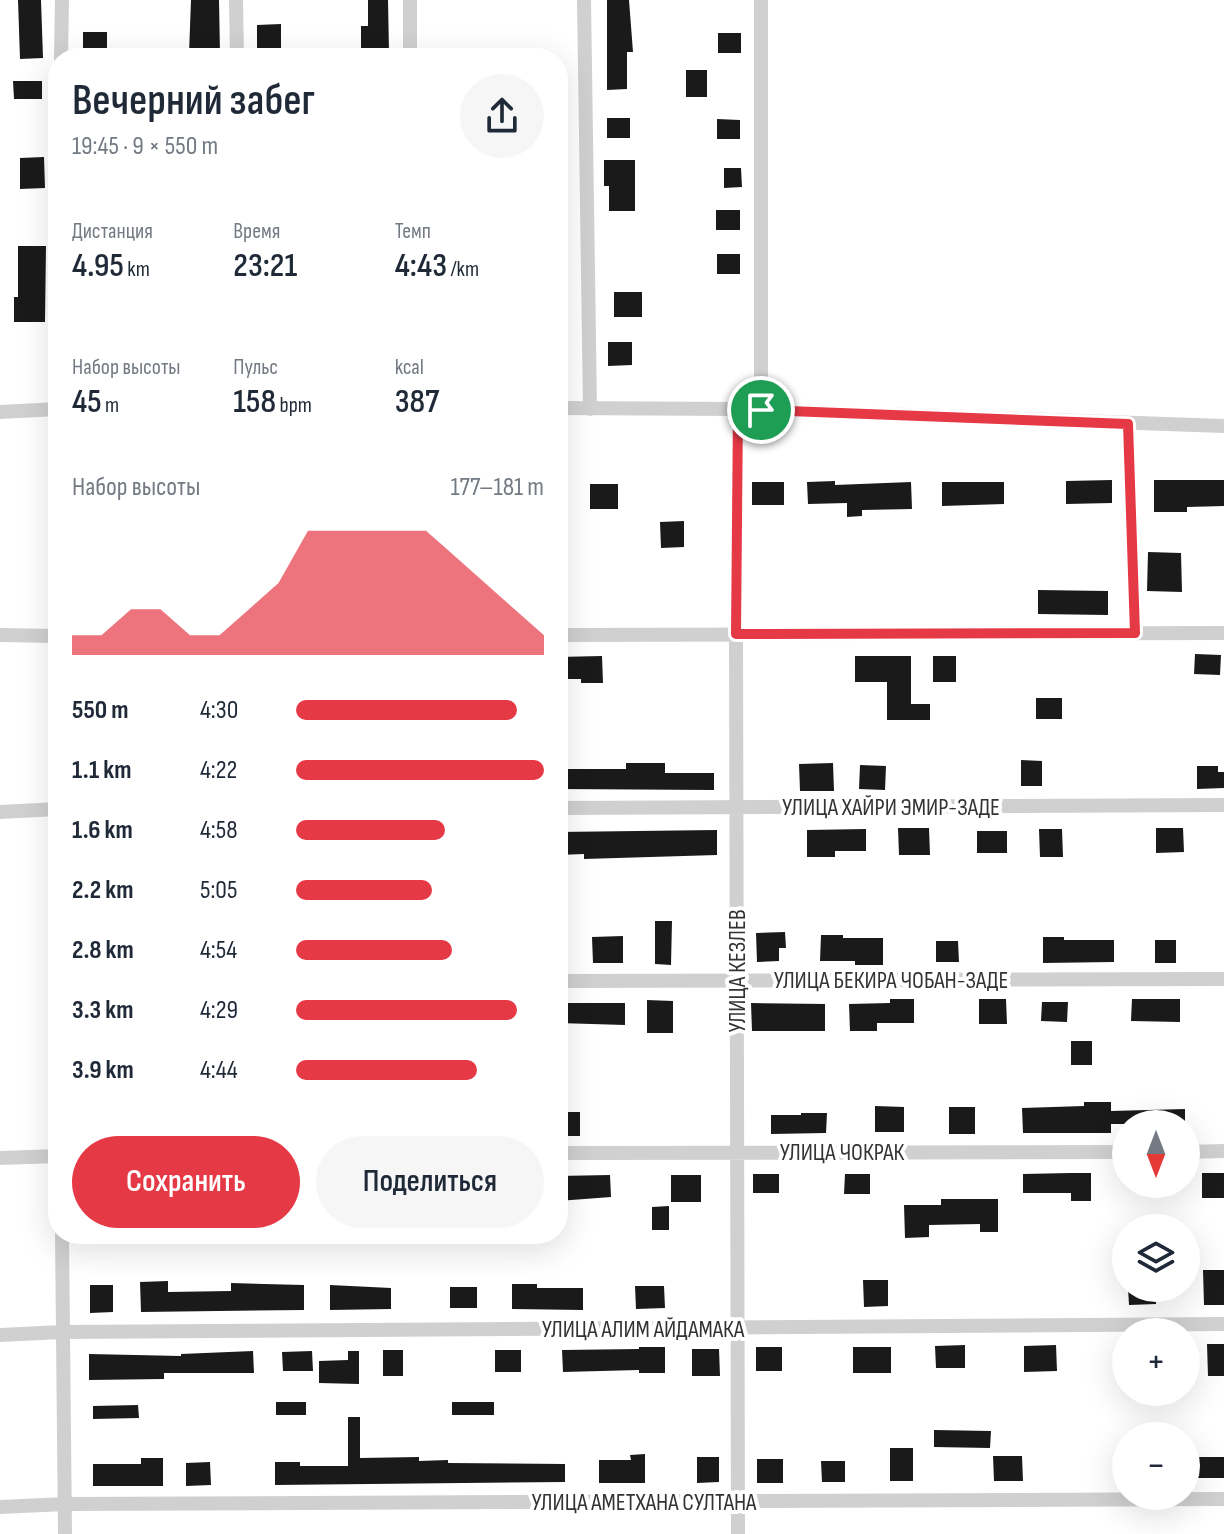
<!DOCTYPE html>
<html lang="ru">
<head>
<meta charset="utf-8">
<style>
	:root { --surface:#fff; --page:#f6f6f7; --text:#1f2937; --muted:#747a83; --accent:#e63946 }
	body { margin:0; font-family:"Sofia Sans Condensed",sans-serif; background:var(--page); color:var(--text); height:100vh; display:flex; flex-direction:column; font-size:30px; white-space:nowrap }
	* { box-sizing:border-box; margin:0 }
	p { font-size:26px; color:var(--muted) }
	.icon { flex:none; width:44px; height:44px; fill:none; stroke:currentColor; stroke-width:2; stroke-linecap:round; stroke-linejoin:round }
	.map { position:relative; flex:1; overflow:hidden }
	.details { position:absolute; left:48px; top:48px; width:520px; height:1196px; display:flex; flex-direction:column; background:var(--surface); border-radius:32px; box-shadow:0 8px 32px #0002 }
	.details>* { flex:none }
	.needle { width:52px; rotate:180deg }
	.controls { position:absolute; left:1112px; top:1110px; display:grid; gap:16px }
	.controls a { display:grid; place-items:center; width:88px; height:88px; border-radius:50%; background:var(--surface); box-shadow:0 8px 32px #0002; font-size:40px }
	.pin { position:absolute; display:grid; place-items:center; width:68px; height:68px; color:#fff; margin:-34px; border:4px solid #fff; border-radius:50%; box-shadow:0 2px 8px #0007 }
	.round { display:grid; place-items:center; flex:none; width:84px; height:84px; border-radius:42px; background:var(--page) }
	.summary { display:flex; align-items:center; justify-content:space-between; height:136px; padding:0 24px }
	h1 { font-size:44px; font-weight:600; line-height:60px }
	.metrics { display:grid; grid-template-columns:repeat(3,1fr); gap:12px; height:136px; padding:8px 24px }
	.metrics div { display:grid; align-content:center }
	.metrics b { font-size:34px; font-weight:600 }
	.metrics small { font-size:22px; font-weight:400 }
	.metrics p { font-size:22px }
	.chart { height:224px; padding:16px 24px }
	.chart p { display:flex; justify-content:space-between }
	.chart svg { width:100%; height:144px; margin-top:8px; fill:var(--accent); opacity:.7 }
	.button { display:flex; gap:16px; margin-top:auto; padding:16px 24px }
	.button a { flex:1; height:92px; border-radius:48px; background:var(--accent); color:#fff; font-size:32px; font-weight:600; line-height:92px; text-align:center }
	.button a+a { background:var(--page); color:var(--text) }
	ul { padding:0 24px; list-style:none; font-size:26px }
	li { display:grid; grid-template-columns:128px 96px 1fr; align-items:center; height:60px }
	li i { height:20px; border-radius:10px; background:var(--accent) }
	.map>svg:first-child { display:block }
	.building { fill:#1a1a1a }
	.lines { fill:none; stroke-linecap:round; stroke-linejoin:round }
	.street { stroke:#d0d0d0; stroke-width:14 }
	.route-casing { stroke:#fff; stroke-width:16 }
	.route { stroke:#e63946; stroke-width:10 }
	.labels { text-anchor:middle; stroke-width:8; stroke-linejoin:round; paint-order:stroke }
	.street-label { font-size:24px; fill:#333; stroke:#fff }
</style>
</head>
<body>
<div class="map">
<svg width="1224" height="1534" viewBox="0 0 1224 1534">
	<rect width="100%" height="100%" fill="#fff"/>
	<path class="building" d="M18,0H41L43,58L20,59Z
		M191,0H219L220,54H189Z
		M368,0H388L389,53H361V26H368Z
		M607,0H629L633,52H627V89L607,90Z
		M281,24V48L257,49V25Z
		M83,32H107V56H83Z
		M718,33H741V53H718Z
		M686,70H707V97H686Z
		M13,81H42V99H14Z
		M607,118H630V138H607Z
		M717,119L740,120V139H717Z
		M44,157L45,188L20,189V158Z
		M604,160H635V211H609V186H604Z
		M724,168H741L742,187L724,188Z
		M716,210H740V230H716Z
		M18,246H46L45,322H14V297H18Z
		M717,254H740V274H717Z
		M614,292H642V317H614Z
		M608,342H632V365L608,366Z
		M1112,480V503L1066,504V481Z
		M1154,480H1224V506L1187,507V512H1154Z
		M835,481V485L911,482L912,509L862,510V516L847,517V503L808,504L807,482Z
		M752,482H784V505H752Z
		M942,482H1004V504L942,506Z
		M590,484H618V509H590Z
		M684,521V547L661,548L660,522Z
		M1148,552L1181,553L1182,592L1147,591Z
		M1038,590L1108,591V615L1038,614Z
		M1195,654L1221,655L1220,675L1194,674Z
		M602,656L603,683H581V679H558V657Z
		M855,656H911V704H930V720H887V682H855Z
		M933,656H956V682H933Z
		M1036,698H1062V719H1036Z
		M1021,760L1042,761V786H1021Z
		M626,763H665V773H714V790L558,789V769H626Z
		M833,763L834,791H800L799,764Z
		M860,765L886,766L885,790L859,789Z
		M1197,766H1218V772H1224V788L1197,789Z
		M898,828H929L930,855H899Z
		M1156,828H1183L1184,852L1156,853Z
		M866,829V851H835V857H807V830Z
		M1039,829H1062L1063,857H1040Z
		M717,830V855L584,859V854L558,855V832Z
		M977,831H1007V853H977Z
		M655,921H672L671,965L655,964Z
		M785,932L786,948H779V961L757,962L756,933Z
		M821,935H843V938H883V965H855V961H820Z
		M623,936V963H593L592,937Z
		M1043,937H1064V940H1114V962L1043,963Z
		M1155,940H1176V963H1155Z
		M936,941H958L959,962H936Z
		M890,999H914V1023H877V1031H850L849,1004L890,1003Z
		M979,999H1006L1007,1024H979Z
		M1132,999H1180V1022L1131,1021Z
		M647,1000L673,1001V1033H647Z
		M1042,1002H1068L1067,1022L1041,1021Z
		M558,1003H625V1025L558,1023Z
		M751,1003L825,1004V1031H752Z
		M1071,1041H1092V1065H1071Z
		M1084,1102H1111V1111L1185,1109V1124H1111V1133H1023L1022,1108L1084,1106Z
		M875,1106L904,1107V1132H875Z
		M949,1107H975V1134H949Z
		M563,1112H580V1136H563Z
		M801,1113H827L826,1133L771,1134V1115H801Z
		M1071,1173H1091V1201H1071V1193H1023V1174Z
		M1202,1173H1224V1198H1202Z
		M753,1174H779V1193H753Z
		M845,1174H870V1194H844Z
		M610,1175L611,1197L558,1201V1176Z
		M671,1175H701V1202H671Z
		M941,1199H998V1232H980V1224L929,1225V1237L905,1238L904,1205H941Z
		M669,1206V1230H652V1207Z
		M1203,1270H1224V1305H1204Z
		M863,1280H888V1306L864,1307Z
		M168,1281V1292L231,1291V1283L304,1285V1310L141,1312L140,1282Z
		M512,1284H537V1288H583V1310L512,1309Z
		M90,1285H113V1312L90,1313Z
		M330,1285L391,1288V1309L330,1310Z
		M635,1286H664L665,1308L636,1309Z
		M450,1287H477V1308H450Z
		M1128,1288H1156V1304L1129,1305Z
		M1207,1344H1224V1376H1208Z
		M965,1345V1368H936L935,1346Z
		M1056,1345L1057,1371L1024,1372V1346Z
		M639,1347H665V1373H639V1370L563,1372L562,1350L639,1349Z
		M756,1347H782V1371H756Z
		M853,1347H891V1373H853Z
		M692,1349H719L720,1376H692Z
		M383,1350H403V1376H383Z
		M495,1350H521V1372H495Z
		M253,1351L254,1373H164V1379L89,1380V1354L181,1356V1354Z
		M312,1351L313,1371H283L282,1352Z
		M348,1351H359V1384L319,1383V1361L348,1360Z
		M276,1402H306V1415H276Z
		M452,1402H494V1415H452Z
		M138,1405L139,1418L93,1419V1406Z
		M348,1417H360V1458L419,1457V1461L448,1460V1463L565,1464V1482L275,1485V1462H300V1466H348Z
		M934,1430L991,1431L990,1448L934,1447Z
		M890,1448H913V1481H890Z
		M645,1454V1483H599V1460H631L630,1455Z
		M993,1456H1022L1023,1481H994Z
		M697,1457H719V1482L697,1483Z
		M1186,1457H1224V1478H1186Z
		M141,1458H163V1486H93V1464H141Z
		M757,1459H783V1483H757Z
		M821,1461H845V1482H822Z
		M210,1462L211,1485L186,1486V1463Z"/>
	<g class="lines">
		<path class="street" d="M236,0L237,58
			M410,0V58
			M584,0L590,409
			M761,0V410
			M61,58L62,0
			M558,408L738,409L1224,426
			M738,409L736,634L738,1534
			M0,412L58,409
			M1128,424L1135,633
			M0,635L58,636
			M558,635L1224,633
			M558,808L1224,805
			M0,812L58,809
			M558,981L1224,979
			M1186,1152L1224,1151
			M558,1153L1126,1152
			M0,1158L58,1156
			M62,1234L65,1534
			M0,1335L62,1332L1224,1324
			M0,1507L65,1504L1224,1499"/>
	</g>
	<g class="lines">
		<defs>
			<path id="route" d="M738,409L1128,424L1135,633L736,634Z"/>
		</defs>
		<use href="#route" class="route-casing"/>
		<use href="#route" class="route"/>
	</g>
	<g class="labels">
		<g class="street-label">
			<text x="891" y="815">УЛИЦА ХАЙРИ ЭМИР-ЗАДЕ</text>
			<text transform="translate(737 971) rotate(-90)" y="8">УЛИЦА КЕЗЛЕВ</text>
			<text x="891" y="988">УЛИЦА БЕКИРА ЧОБАН-ЗАДЕ</text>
			<text x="842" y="1160">УЛИЦА ЧОКРАК</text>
			<text x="643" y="1337">УЛИЦА АЛИМ АЙДАМАКА</text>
			<text x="644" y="1510">УЛИЦА АМЕТХАНА СУЛТАНА</text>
		</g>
	</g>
</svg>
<div class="controls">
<a><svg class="needle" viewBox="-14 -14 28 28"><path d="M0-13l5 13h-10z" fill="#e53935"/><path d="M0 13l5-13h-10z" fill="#747a83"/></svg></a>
<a><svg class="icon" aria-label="layers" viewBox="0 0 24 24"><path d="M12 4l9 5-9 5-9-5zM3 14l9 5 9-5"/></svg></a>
<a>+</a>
<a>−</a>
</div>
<div class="pin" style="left:761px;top:410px;background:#1e9e55"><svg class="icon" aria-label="arrive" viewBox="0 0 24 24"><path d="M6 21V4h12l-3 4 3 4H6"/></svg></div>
<section class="details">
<div class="summary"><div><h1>Вечерний забег</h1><p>19:45 · 9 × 550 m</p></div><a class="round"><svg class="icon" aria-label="share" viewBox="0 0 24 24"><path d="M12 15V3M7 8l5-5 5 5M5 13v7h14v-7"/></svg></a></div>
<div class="metrics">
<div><p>Дистанция</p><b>4.95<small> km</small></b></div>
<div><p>Время</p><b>23:21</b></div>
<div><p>Темп</p><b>4:43<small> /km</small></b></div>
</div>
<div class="metrics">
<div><p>Набор высоты</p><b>45<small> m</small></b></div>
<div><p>Пульс</p><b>158<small> bpm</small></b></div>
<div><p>kcal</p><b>387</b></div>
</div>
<div class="chart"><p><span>Набор высоты</span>177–181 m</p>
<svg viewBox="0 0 160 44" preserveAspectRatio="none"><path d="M0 44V38L10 38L20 30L30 30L40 38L50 38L60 30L70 22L80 6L90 6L100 6L110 6L120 6L130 14L140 22L150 30L160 38V44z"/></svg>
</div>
<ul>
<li><b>550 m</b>4:30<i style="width:89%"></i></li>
<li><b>1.1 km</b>4:22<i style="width:100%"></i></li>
<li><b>1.6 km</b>4:58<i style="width:60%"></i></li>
<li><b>2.2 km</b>5:05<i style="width:55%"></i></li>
<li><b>2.8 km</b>4:54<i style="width:63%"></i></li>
<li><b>3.3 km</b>4:29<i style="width:89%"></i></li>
<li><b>3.9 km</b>4:44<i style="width:73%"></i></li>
</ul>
<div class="button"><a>Сохранить</a><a>Поделиться</a></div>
</section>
</div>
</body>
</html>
